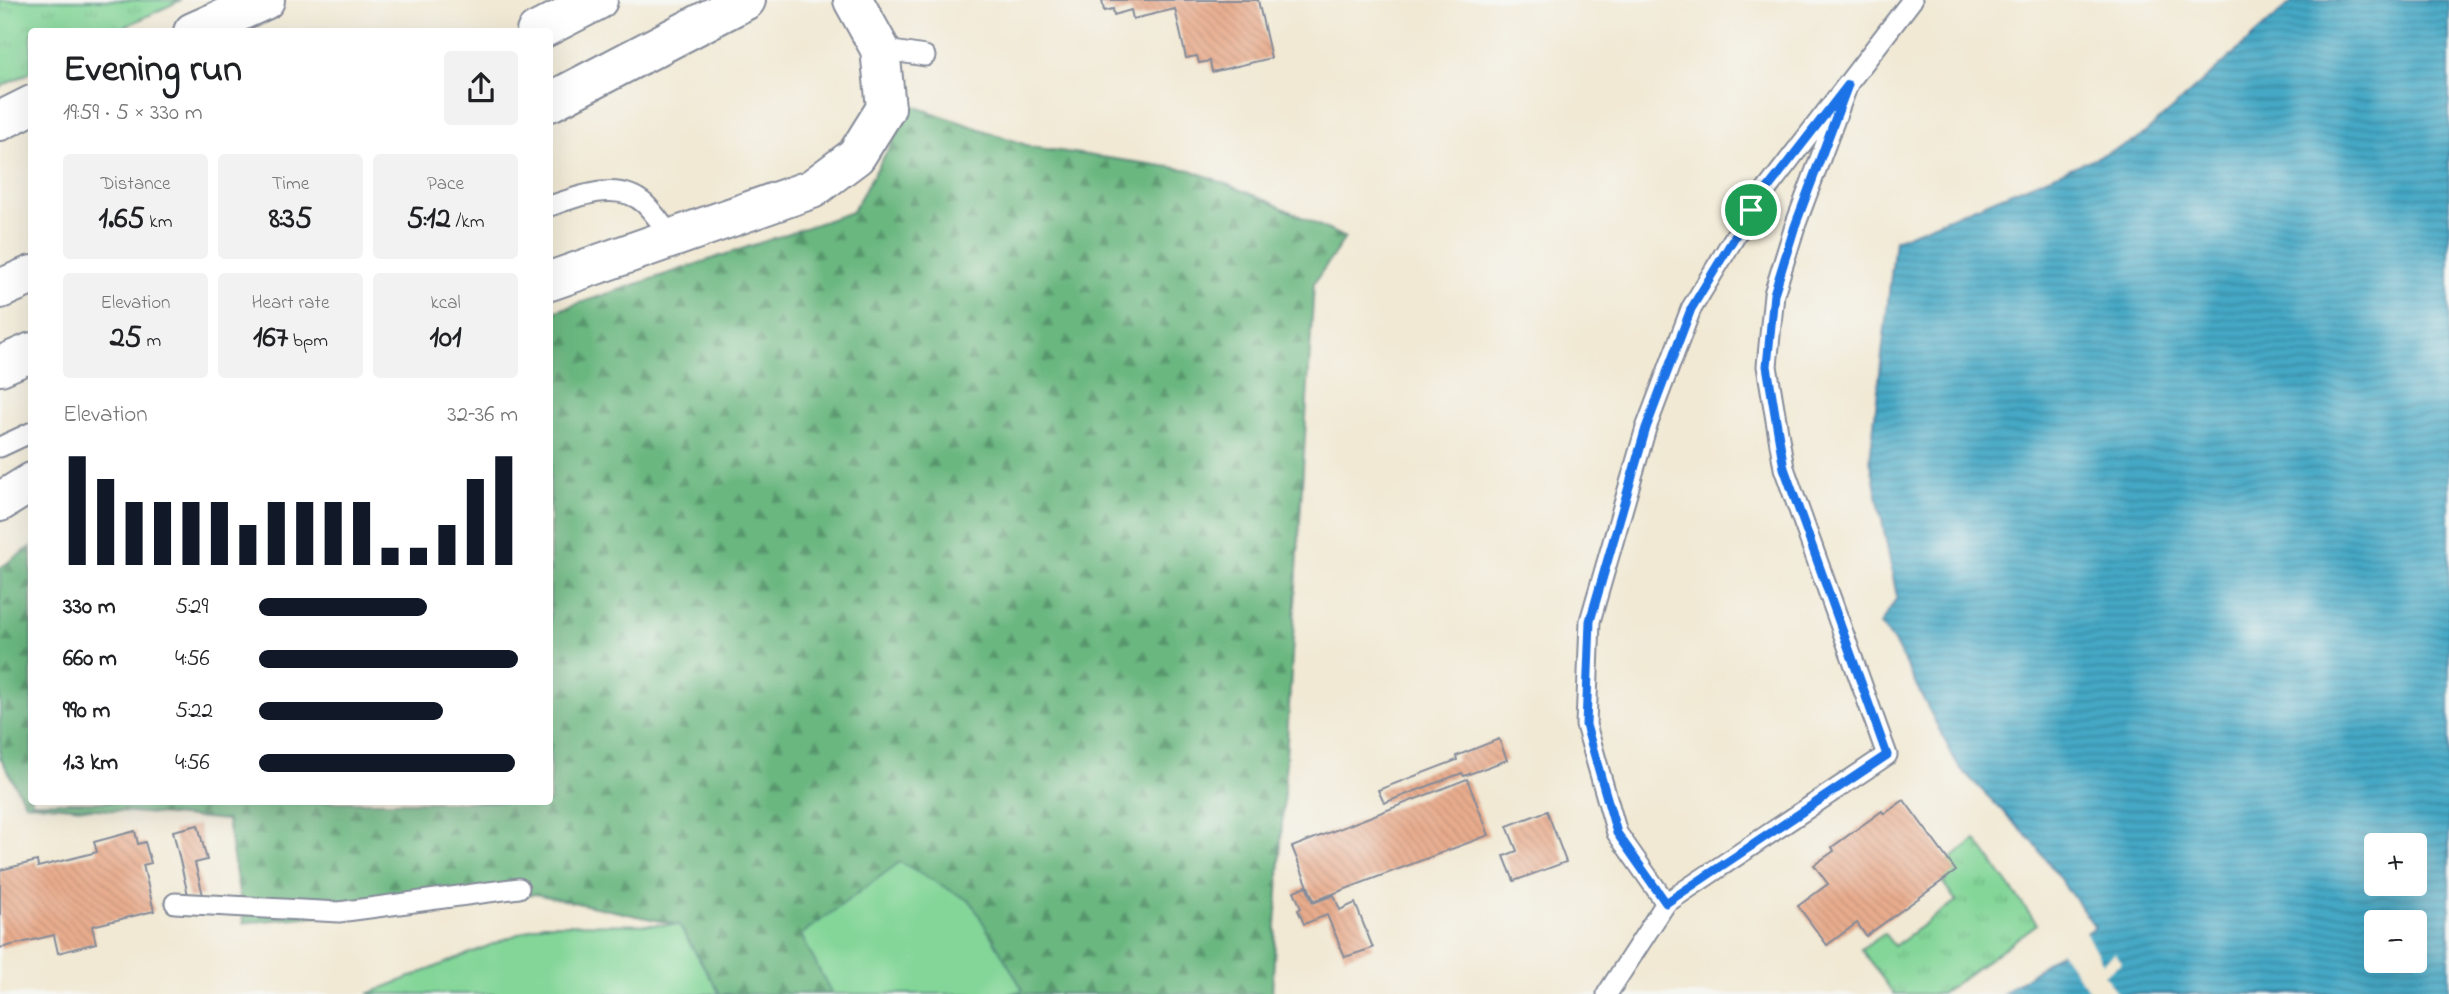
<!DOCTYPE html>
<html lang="en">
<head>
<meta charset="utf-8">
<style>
	:root { --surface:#fff; --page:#f2f2f2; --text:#202124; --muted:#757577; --accent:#111827 }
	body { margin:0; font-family:"Indie Flower",sans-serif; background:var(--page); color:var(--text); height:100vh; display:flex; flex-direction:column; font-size:26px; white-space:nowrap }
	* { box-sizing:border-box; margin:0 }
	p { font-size:23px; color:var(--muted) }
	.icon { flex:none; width:38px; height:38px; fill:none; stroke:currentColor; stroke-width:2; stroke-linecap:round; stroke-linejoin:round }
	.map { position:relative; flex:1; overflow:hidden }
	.panel { position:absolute; left:28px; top:28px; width:525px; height:777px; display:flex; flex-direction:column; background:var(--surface); border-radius:7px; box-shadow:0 7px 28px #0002 }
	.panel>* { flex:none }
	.tools { position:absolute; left:2364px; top:833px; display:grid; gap:14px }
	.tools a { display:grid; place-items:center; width:63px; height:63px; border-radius:7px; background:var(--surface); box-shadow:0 7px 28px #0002; font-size:35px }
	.pin { position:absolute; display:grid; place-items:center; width:60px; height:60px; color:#fff; margin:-30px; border:4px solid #fff; border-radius:50%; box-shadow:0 2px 7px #0007 }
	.round { display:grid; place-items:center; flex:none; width:74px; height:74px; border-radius:7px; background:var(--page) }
	.overview { display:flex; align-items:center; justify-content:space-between; height:119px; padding:0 35px }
	h1 { font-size:38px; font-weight:800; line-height:52px }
	.figures { display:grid; grid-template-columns:repeat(3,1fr); gap:10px; height:119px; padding:7px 35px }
	.figures div { display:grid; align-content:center; border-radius:7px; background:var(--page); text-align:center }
	.figures b { font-size:30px; font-weight:800 }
	.figures small { font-size:19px; font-weight:400 }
	.figures p { font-size:19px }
	.chart { height:196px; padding:14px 35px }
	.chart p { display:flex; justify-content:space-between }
	.chart svg { width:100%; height:126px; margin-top:7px; stroke:var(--accent); stroke-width:6 }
	ul { padding:0 35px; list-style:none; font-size:23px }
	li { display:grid; grid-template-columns:112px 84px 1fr; align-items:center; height:52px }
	li i { height:18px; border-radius:9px; background:var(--accent) }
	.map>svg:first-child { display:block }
	.grass { fill:url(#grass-tufts); stroke:#4f827b; stroke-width:2 }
	.forest { fill:url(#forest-firs); stroke:#42736f; stroke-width:2 }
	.park { fill:#83d698; stroke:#4f827b; stroke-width:2 }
	.water { fill:url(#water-rules); stroke:#306c92; stroke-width:2; fill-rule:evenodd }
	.pier { fill:#f1e9d4 }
	.building { fill:url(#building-back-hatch) }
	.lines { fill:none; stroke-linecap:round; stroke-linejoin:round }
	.lane-casing { stroke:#868c99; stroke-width:23 }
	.street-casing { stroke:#868c99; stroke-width:42 }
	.primary-casing { stroke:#868c99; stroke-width:42 }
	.highway-casing { stroke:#868c99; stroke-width:42 }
	.lane { stroke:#fff; stroke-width:19 }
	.street { stroke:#fff; stroke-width:38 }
	.primary { stroke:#fff; stroke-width:38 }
	.highway { stroke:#fff; stroke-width:38 }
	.route-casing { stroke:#fff; stroke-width:14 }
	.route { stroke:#1a73e8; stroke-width:9 }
</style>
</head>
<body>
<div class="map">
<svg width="2449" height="994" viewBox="0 0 2449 994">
	<defs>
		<pattern id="grass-tufts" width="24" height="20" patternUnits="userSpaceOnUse" patternTransform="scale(1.75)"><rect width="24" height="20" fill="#83d698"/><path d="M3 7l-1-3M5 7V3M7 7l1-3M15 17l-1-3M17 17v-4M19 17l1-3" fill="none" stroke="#71b885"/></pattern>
		<pattern id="forest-firs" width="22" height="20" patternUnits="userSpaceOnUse" patternTransform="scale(1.75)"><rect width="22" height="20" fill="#6ab780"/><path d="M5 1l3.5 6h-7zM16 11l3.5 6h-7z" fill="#56956c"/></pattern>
		<pattern id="water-rules" width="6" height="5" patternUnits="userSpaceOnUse" patternTransform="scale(1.75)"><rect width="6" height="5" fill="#45a8c5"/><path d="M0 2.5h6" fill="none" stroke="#3989a3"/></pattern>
		<pattern id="building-back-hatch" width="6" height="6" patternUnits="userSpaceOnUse" patternTransform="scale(1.75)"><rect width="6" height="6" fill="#e8ac8d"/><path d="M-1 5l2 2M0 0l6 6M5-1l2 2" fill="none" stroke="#c6947c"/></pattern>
	</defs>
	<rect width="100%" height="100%" fill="#f6f6f2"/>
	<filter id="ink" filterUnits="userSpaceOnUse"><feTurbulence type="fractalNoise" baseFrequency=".0143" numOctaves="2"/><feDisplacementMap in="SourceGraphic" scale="14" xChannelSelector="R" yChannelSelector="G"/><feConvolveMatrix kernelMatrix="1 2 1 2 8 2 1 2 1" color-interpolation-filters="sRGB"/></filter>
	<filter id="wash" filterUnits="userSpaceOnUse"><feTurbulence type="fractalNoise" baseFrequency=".00686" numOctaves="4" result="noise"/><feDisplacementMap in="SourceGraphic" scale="28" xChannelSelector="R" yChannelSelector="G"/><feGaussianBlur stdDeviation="1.57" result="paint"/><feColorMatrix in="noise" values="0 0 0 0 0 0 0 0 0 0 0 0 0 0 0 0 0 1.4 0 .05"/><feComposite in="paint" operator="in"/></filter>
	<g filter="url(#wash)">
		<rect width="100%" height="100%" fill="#f1e9d4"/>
		<path class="grass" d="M0,0H181L116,31L32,32L31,72L0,87Z
			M1976,840L2037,924L1941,994H1894L1861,949L1884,933L1894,946L1956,901L1942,881L1946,862Z"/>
		<path class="forest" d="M913,106L1032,147L1191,170L1268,201L1345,238L1314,283L1272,994H720L679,925L535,894L244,923L227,820L25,803L0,757V568L31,547L32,802H550V313L852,212Z"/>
		<path class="park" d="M900,862L971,902L1023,990L1010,994H832L801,935Z
			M543,924L679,925L720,994H368Z"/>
		<path class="water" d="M2294,0H2449V994H2003L2095,927L2033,842L1958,766L1893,640L1880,625L1897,597L1870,459L1895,240L2136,141ZM2376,845H2415V884H2376ZM2376,922H2415V961H2376Z"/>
		<path class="pier" d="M2085,932L2103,963L2115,953L2122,962L2104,975L2118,994H2092L2060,951Z"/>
		<g id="blocks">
			<path class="building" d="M1102,0H1258L1271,58L1212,72L1210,61L1199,63L1197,56L1186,58L1175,9L1133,19L1131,10L1114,15L1113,9L1104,11Z
				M1499,739L1507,760L1464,776L1462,773L1384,803L1378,790L1457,760L1456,756Z
				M1467,779L1489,835L1314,901L1292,847Z
				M1904,800L1956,871L1866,936L1857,923L1827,945L1798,906L1828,884L1814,865L1834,851L1832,847L1882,811L1884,814Z
				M1547,811L1566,862L1514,881L1504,856L1517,851L1507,826Z
				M198,825L207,860L195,863L203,895L189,899L173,831Z
				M135,831L138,844L145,842L151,863L143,865L154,911L92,926L96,943L58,953L54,935L0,948V870L37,861L38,867L97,852L94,842Z
				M1306,886L1313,903L1334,895L1340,910L1355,903L1373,948L1345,957L1327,915L1304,924L1298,910L1301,908L1294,891Z"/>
		</g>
	</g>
	<g filter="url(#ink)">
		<use href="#blocks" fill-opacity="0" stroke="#868c99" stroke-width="2"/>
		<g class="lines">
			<defs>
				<path id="lane" d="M880,49L925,56
					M1848,84L1795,226L1774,294L1767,366L1784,468L1887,755L1666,903L1617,833L1586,725L1590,621L1646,428L1691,309L1751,210L1912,0
					M550,206C579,196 619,180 645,204C656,215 664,228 674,239
					M0,447L32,432
					M175,903L339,912L519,888
					M1607,994L1666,903"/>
				<path id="street" d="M550,281L812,189L856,156L886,108L880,49L853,0
					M0,502L32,482"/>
				<path id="primary" d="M193,32L265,0
					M0,121L32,105"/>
				<path id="highway" d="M536,32L598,0
					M550,102L746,0
					M0,289L32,275
					M0,366L32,352"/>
			</defs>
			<use href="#lane" class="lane-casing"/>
			<use href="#street" class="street-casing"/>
			<use href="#primary" class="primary-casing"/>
			<use href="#highway" class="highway-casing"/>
			<use href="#lane" class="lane"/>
			<use href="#street" class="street"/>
			<use href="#primary" class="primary"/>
			<use href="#highway" class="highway"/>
		</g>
	</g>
	<g class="lines" filter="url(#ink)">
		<defs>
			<path id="route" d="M1848,85L1795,226L1774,294L1767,366L1784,468L1887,755L1666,903L1617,833L1586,725L1590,621L1646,428L1691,309L1751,210Z"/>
		</defs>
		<use href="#route" class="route-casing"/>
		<use href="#route" class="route"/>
	</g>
</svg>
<div class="tools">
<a>+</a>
<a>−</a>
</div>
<div class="pin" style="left:1751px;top:210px;background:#1e9e55"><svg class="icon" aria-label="arrive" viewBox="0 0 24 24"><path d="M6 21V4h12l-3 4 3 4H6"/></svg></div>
<section class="panel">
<div class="overview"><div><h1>Evening run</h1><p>19:59 · 5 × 330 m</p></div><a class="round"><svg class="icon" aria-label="share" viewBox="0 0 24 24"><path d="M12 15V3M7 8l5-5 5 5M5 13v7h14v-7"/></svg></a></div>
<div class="figures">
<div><p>Distance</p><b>1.65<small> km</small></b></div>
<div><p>Time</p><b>8:35</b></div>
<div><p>Pace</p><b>5:12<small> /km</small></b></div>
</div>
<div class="figures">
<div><p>Elevation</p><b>25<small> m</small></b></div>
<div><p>Heart rate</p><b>167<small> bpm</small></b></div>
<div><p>kcal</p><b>101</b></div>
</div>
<div class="chart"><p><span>Elevation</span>32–36 m</p>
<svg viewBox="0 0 160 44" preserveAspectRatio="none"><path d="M5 44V6M15 44V14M25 44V22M35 44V22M45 44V22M55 44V22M65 44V30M75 44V22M85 44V22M95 44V22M105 44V22M115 44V38M125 44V38M135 44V30M145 44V14M155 44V6"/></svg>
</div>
<ul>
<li><b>330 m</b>5:29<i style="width:65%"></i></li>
<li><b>660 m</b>4:56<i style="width:100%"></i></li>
<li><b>990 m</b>5:22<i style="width:71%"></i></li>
<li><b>1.3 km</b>4:56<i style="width:99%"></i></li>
</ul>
</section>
</div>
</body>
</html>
